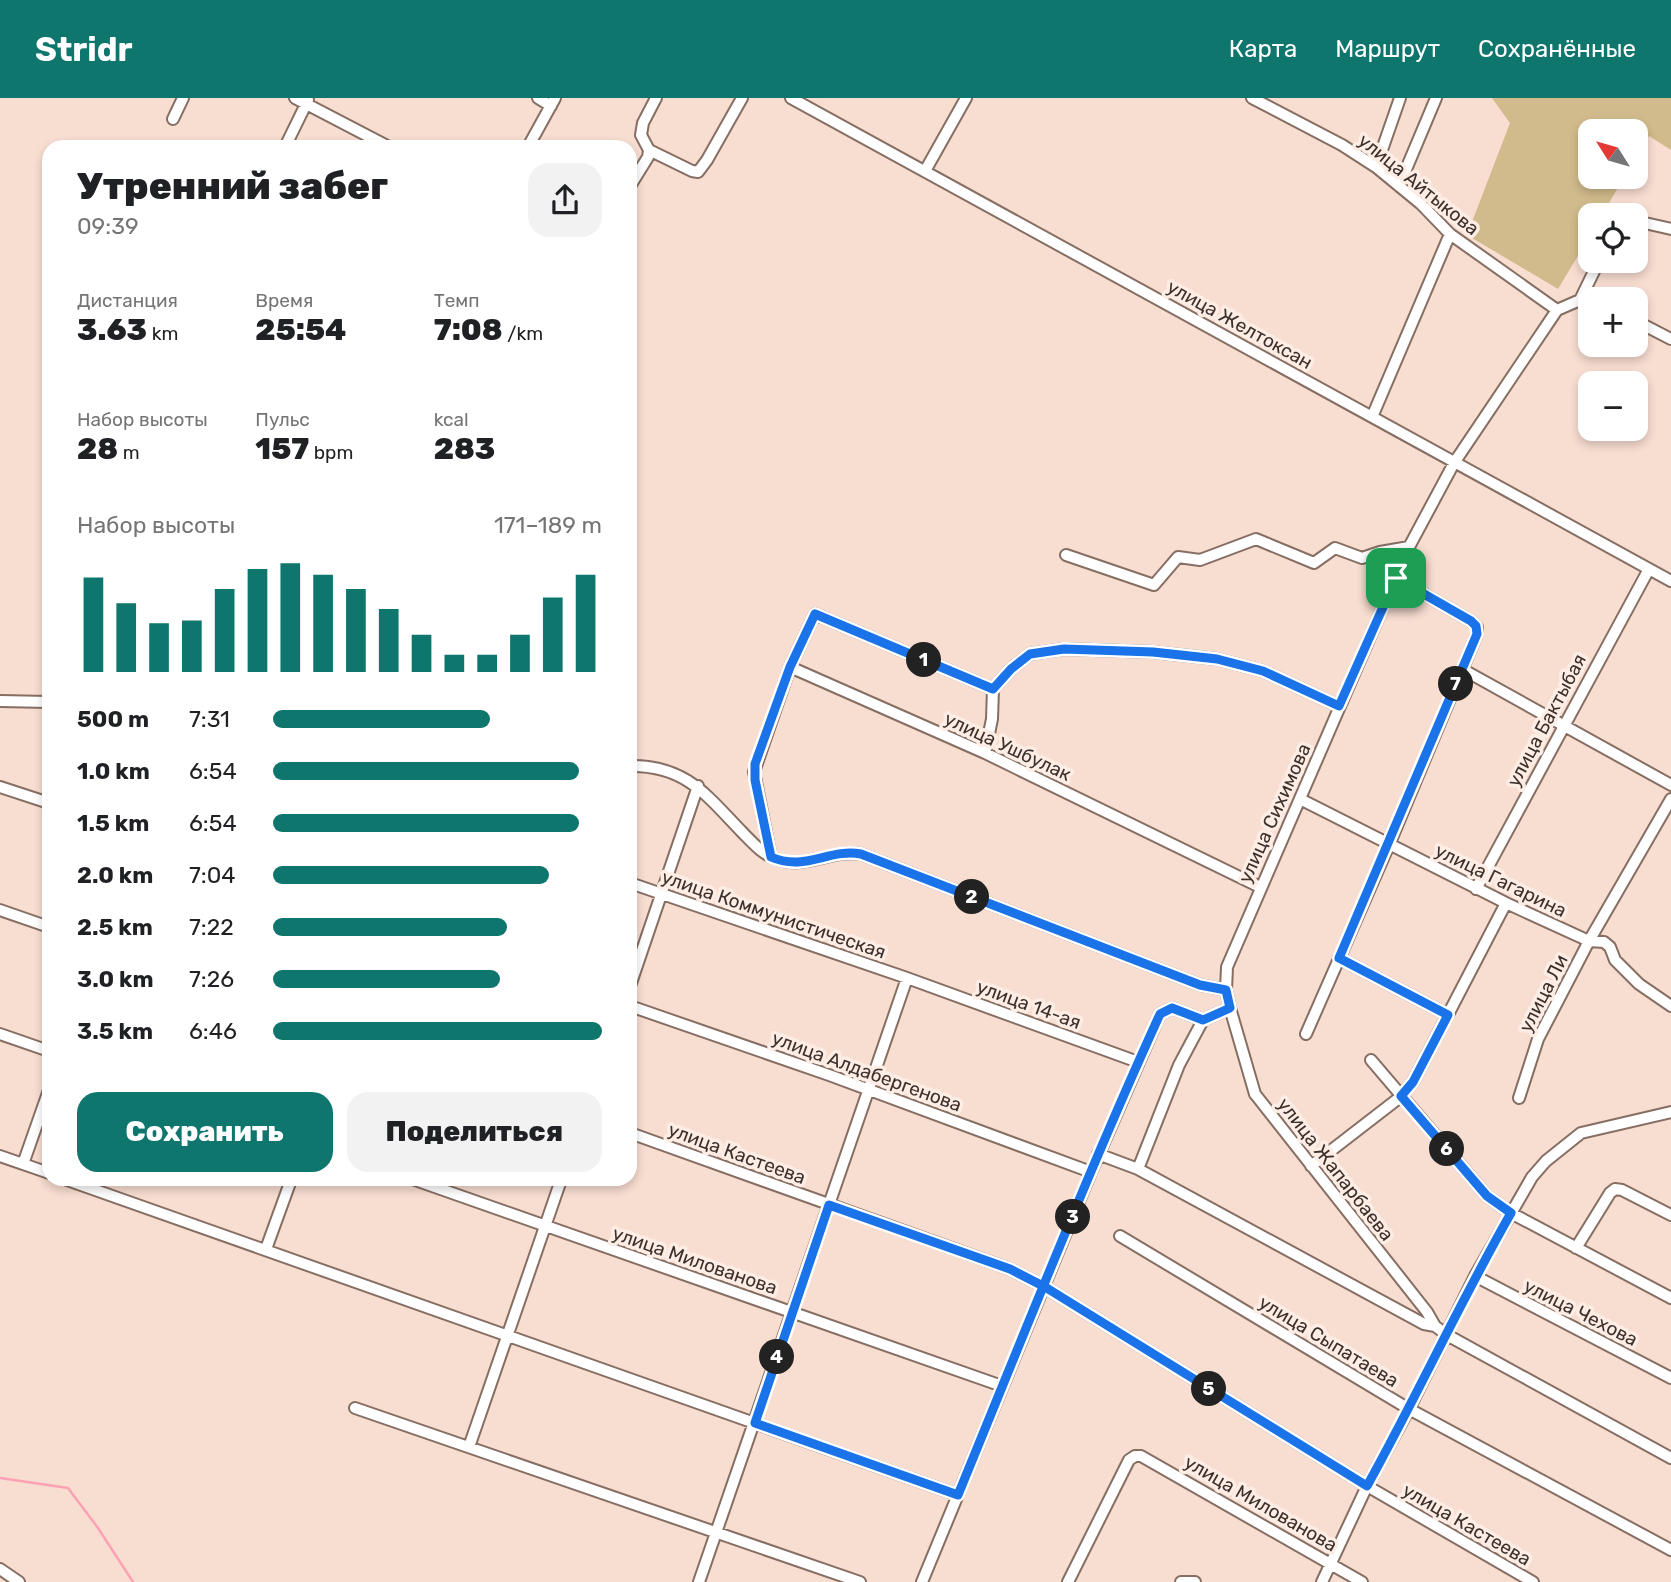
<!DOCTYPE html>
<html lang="ru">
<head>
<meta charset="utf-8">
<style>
	:root { --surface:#fff; --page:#f2f2f2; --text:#202124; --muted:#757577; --accent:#0f766e }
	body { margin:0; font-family:Rubik,sans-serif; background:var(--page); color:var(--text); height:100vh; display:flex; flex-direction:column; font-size:26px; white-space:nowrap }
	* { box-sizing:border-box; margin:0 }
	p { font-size:23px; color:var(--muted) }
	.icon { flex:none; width:38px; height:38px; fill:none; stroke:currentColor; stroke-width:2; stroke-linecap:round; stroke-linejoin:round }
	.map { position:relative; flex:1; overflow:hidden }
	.details { position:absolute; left:42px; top:42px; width:595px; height:1046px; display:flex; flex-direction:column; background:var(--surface); border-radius:21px; box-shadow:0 4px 10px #0003 }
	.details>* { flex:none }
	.needle { width:46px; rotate:307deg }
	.buttons { position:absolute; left:1578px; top:21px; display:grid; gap:14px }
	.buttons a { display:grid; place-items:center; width:70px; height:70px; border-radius:14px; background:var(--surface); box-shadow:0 4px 10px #0003; font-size:35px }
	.pin { position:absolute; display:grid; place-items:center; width:60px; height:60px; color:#fff; margin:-30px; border-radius:14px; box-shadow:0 4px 10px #0006 }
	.km { position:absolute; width:35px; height:35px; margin:-18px; border-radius:50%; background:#222; color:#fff; font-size:19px; line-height:35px; text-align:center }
	.round { display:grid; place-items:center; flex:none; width:74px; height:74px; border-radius:21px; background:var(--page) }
	.overview { display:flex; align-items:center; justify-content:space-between; height:119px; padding:0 35px }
	h1 { font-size:38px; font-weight:800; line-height:52px }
	.metrics { display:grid; grid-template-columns:repeat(3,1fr); gap:10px; height:119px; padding:7px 35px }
	.metrics div { display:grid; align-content:center }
	.metrics b { font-size:30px; font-weight:800 }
	.metrics small { font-size:19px; font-weight:400 }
	.metrics p { font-size:19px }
	.chart { height:196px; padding:14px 35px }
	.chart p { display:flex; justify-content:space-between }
	.chart svg { width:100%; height:126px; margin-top:7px; stroke:var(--accent); stroke-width:6 }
	.button { display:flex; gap:14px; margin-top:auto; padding:14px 35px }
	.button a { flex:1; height:80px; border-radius:21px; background:var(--accent); color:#fff; font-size:28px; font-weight:800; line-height:80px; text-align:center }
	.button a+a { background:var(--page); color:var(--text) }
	ul { padding:0 35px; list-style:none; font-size:23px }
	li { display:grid; grid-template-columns:112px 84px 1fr; align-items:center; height:52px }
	li i { height:18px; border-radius:9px; background:var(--accent) }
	header { display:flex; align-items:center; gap:42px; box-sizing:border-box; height:98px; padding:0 35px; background:var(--accent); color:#fff }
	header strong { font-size:33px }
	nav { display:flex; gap:38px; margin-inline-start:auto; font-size:24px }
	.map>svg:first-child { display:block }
	.green { fill:#d1bb8c }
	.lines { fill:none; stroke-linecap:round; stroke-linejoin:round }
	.stream { stroke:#fda2b4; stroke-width:2.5 }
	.minor-casing { stroke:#866e63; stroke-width:14 }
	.minor { stroke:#fff; stroke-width:10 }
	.route-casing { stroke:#fff; stroke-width:14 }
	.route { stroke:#1a73e8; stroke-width:9 }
	.labels { text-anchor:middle; stroke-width:7; stroke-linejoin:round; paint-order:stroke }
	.street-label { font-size:19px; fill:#3c312c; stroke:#fdede5 }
</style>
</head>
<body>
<header>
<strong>Stridr</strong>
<nav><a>Карта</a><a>Маршрут</a><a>Сохранённые</a></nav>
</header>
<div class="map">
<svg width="1671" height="1484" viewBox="0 0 1671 1484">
	<rect width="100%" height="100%" fill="#f8ddd1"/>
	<path class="green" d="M1492,0H1671V52L1649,38L1636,59V33H1591V79H1624L1602,117H1591V136L1558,191L1467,137L1510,25Z"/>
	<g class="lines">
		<path class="stream" d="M0,1380L68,1390L98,1430L133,1484"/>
		<defs>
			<path id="minor" d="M295,0L389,49
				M538,0L551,8
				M791,0L1671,483
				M1252,0L1342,47L1376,69L1421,106L1450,136L1557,212
				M173,21L183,0
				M285,49L308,2
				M528,49L555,0
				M649,52L692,73L698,74L707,62L742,0
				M1376,69L1400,0
				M925,73L966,0
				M630,88L648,59L649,52L641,37L643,25L656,0
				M1399,88L1436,0
				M1636,123L1671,131
				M1591,201L1580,202L1557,212L1454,365L1409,449L1227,869L1226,892L1230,910L1255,996L1427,1214L1435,1228L1447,1237L1671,1360
				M1580,202L1599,163
				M1636,223L1671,241
				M1372,319L1450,136
				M1066,457L1154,487L1178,459L1200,462L1256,441L1314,465L1335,450L1362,460L1380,454L1409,449
				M1462,571L1671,687
				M0,603L49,604
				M985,655L992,621L993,591
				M630,668C686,667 707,698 742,734C752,744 762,756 776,761C805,772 832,751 861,756L1200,887L1226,892
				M0,689L49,705
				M1300,701L1506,805L1589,843L1604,844L1610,849L1615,862L1639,886L1671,908
				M771,759L754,674L790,569
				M630,785L907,880L1138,964
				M1260,789L985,655L790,569L815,516L993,591L1011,571L1030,556L1064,551L1153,554L1217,561L1263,573L1339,608
				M1476,791L1649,471
				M0,812L49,829
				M1339,860L1448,917
				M630,888L698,688
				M630,908L829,977L1091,1074
				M0,936L49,953
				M1306,936L1389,747L1477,536V529L1471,523L1396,480
				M1371,962L1487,1098L1511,1115L1671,1200
				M1519,1000L1538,941L1589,843L1671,701
				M630,1035L1010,1171L1045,1189L1367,1388L1533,1484
				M1098,1056L1138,1071L1424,1226L1435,1228
				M0,1058L49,1075
				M23,1066L49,992
				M1311,1068L1399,1000L1413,984L1506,805
				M1138,1071L1179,967L1203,922L1230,910
				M67,1082L958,1397
				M415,1082L1002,1288
				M1120,1138L1409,1311L1671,1452
				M1576,1150L1610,1095L1615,1091L1622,1092L1671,1117
				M266,1151L291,1082
				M1475,1178L1671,1280
				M355,1310L860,1484
				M469,1349L561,1082
				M0,1471L19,1484
				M699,1484L907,880
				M922,1484L1091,1074L1160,916L1172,910L1203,922
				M1068,1484L1129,1362L1135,1358H1141L1362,1484
				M1181,1484H1195
				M1322,1484L1367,1388L1409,1311L1475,1178L1532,1079L1546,1063L1581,1035L1671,1014"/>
		</defs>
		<use href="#minor" class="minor-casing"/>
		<use href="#minor" class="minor"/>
	</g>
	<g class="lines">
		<defs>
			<path id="route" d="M1396,480L1339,608L1263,573L1217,561L1153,554L1064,551L1030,556L1011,571L993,591L815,516L790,569L755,666V682L771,759C805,774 829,750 861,756L1200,887L1226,892L1230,910L1203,922L1172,910L1160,916C1088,1074 1024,1236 958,1397L755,1325L829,1107L1010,1171L1045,1189L1367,1388C1417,1298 1460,1204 1511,1115L1487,1098L1401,998L1413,984L1448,917L1339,860L1477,536L1476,528L1471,523L1396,480"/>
		</defs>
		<use href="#route" class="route-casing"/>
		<use href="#route" class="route"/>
	</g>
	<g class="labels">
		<g class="street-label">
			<text transform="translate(1419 86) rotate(39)" y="7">улица Айтыкова</text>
			<text transform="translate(1240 226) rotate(29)" y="7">улица Желтоксан</text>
			<text transform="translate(1546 622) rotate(-62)" y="7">улица Бактыбая</text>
			<text transform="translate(1008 648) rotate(25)" y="7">улица Ушбулак</text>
			<text transform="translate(1274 715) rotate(-66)" y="7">улица Сихимова</text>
			<text transform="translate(1501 782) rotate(26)" y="7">улица Гагарина</text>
			<text transform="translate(774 816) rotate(19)" y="7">улица Коммунистическая</text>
			<text transform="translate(1543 895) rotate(-63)" y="7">улица Ли</text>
			<text transform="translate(1029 906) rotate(20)" y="7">улица 14-ая</text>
			<text transform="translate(867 973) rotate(20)" y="7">улица Алдабергенова</text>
			<text transform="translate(737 1055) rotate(20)" y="7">улица Кастеева</text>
			<text transform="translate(1336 1071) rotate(52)" y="7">улица Жапарбаева</text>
			<text transform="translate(695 1162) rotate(19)" y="7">улица Милованова</text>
			<text transform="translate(1581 1214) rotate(27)" y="7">улица Чехова</text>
			<text transform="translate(1329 1243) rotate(31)" y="7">улица Сыпатаева</text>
			<text transform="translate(1261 1405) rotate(30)" y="7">улица Милованова</text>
			<text transform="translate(1467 1426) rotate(30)" y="7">улица Кастеева</text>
		</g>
	</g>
</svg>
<div class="buttons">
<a><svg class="needle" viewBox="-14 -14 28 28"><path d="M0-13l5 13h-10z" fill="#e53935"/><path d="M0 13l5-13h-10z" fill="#757577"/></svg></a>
<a><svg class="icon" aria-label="locate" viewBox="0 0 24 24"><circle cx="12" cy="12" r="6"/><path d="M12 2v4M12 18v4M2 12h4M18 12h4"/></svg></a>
<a>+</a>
<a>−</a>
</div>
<div class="pin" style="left:1396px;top:480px;background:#1e9e55"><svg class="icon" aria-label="arrive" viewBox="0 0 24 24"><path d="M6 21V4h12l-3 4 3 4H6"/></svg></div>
<b class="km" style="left:924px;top:562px">1</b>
<b class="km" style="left:972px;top:799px">2</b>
<b class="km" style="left:1073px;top:1119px">3</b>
<b class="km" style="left:777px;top:1259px">4</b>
<b class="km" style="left:1209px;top:1291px">5</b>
<b class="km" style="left:1447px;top:1051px">6</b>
<b class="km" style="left:1456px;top:586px">7</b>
<section class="details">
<div class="overview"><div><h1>Утренний забег</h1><p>09:39</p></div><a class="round"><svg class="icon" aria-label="share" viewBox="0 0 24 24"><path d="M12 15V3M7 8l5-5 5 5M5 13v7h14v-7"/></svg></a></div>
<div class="metrics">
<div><p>Дистанция</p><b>3.63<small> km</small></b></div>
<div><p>Время</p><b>25:54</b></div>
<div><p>Темп</p><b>7:08<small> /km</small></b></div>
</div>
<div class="metrics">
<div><p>Набор высоты</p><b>28<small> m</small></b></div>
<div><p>Пульс</p><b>157<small> bpm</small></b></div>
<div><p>kcal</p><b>283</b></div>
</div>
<div class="chart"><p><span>Набор высоты</span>171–189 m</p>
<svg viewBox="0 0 160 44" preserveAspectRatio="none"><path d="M5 44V11M15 44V20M25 44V27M35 44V26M45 44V15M55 44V8M65 44V6M75 44V10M85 44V15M95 44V22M105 44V31M115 44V38M125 44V38M135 44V31M145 44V18M155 44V10"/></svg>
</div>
<ul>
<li><b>500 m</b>7:31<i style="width:66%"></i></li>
<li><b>1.0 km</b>6:54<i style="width:93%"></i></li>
<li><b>1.5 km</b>6:54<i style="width:93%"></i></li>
<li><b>2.0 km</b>7:04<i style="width:84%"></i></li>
<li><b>2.5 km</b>7:22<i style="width:71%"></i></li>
<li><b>3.0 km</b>7:26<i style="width:69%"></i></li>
<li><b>3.5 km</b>6:46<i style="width:100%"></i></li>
</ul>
<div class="button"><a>Сохранить</a><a>Поделиться</a></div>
</section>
</div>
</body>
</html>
